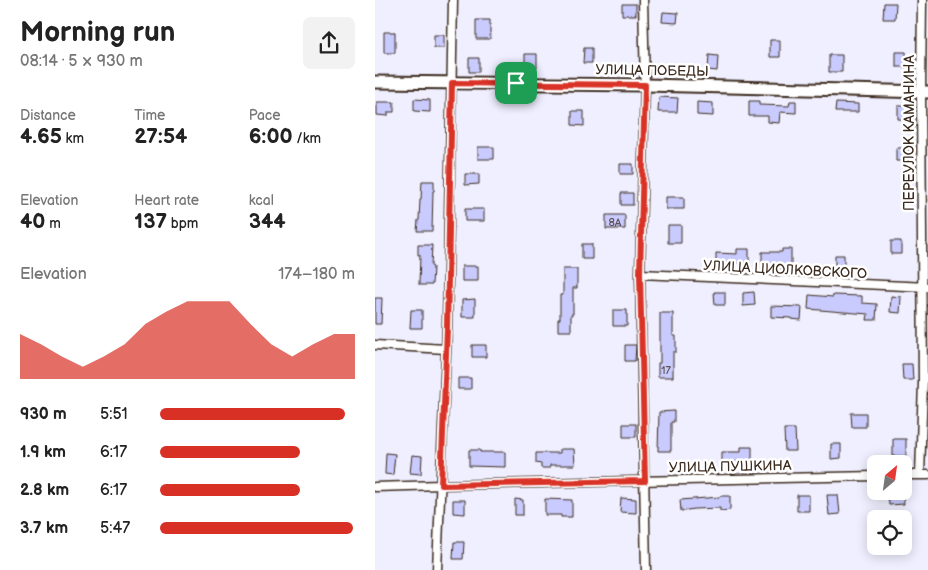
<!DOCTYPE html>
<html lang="en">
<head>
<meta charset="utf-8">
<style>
	:root { --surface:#fff; --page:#f2f2f2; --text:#222; --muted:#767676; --accent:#d93025 }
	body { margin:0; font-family:"Balsamiq Sans",sans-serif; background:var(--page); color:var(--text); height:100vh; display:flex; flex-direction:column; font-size:19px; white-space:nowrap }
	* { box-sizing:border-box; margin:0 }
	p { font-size:16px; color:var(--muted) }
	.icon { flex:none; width:28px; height:28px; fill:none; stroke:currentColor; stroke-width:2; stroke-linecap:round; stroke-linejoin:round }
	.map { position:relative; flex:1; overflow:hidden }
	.sheet { display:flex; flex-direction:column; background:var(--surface); width:375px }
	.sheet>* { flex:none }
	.needle { width:32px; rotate:29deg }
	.tools { position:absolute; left:492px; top:455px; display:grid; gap:10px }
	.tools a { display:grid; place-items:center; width:45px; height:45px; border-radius:8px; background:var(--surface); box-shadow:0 2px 12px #0003; font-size:25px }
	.pin { position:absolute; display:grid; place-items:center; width:42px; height:42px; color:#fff; margin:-21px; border-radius:10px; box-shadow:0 2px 8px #0006 }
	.round { display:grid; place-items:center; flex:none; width:52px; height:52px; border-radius:8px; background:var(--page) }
	.headline { display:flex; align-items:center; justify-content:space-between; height:85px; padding:0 20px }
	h1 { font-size:28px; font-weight:800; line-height:38px }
	.metrics { display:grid; grid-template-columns:repeat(3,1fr); gap:8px; height:85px; padding:5px 20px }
	.metrics div { display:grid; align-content:center }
	.metrics b { font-size:21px; font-weight:800 }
	.metrics small { font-size:14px; font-weight:400 }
	.metrics p { font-size:14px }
	.chart { height:140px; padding:10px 20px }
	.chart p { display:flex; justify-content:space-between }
	.chart svg { width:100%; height:90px; margin-top:5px; fill:var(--accent); opacity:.7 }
	ul { padding:0 20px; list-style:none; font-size:16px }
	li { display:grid; grid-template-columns:80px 60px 1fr; align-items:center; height:38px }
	li i { height:12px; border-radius:6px; background:var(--accent) }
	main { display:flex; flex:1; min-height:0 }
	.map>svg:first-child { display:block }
	.building { fill:#c9cbfe; stroke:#3b2a1e }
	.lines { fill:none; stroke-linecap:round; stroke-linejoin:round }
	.street-casing { stroke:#3b2a1e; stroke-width:11 }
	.secondary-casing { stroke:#3b2a1e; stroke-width:15 }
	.street { stroke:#fff; stroke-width:8 }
	.secondary { stroke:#fff; stroke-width:11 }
	.route-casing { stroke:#fff; stroke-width:10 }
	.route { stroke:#d93025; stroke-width:6 }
	.labels { text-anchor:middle; stroke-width:5; stroke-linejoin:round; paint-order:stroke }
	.number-label { font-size:11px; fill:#5e5256 }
	.street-label { font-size:14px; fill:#3b2a1e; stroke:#fff }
</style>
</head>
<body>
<main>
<section class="sheet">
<div class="headline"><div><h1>Morning run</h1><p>08:14 · 5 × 930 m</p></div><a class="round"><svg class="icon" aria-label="share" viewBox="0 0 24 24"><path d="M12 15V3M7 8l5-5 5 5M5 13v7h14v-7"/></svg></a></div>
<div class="metrics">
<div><p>Distance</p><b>4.65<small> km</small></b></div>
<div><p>Time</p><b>27:54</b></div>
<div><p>Pace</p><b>6:00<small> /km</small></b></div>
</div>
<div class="metrics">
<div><p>Elevation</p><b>40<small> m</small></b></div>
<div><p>Heart rate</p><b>137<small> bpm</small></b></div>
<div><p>kcal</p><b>344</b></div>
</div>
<div class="chart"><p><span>Elevation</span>174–180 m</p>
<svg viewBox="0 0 160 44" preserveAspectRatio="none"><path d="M0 44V22L10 27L20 33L30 38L40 33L50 27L60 17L70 11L80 6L90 6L100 6L110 17L120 27L130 33L140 27L150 22L160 22V44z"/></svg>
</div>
<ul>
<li><b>930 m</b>5:51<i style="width:95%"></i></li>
<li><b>1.9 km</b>6:17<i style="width:72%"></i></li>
<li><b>2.8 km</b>6:17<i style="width:72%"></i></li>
<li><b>3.7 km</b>5:47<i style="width:99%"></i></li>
</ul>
</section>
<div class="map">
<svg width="553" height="570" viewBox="0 0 553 570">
	<rect width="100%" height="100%" fill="#efefff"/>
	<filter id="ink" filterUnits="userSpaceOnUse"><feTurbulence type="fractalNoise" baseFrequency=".02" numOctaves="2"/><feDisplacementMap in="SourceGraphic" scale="10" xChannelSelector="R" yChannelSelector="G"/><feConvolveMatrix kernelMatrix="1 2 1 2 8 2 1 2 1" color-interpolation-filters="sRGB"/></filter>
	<g filter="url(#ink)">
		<path class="building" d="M509,3H521L520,19H508Z
			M247,4H261V15H247Z
			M288,12L303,13L302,23L287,22Z
			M101,20H115V39H101Z
			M9,32H20V53H9Z
			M59,35H69V48H59Z
			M395,40H405V57H395Z
			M209,48H217V63H208Z
			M521,52H531L532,67H521Z
			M150,54H162V68H150Z
			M334,55L343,56L342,71L333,70Z
			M454,55H467V72H454Z
			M94,58H104V72H94Z
			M284,97L303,98L302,112H283Z
			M39,99L55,100V112L39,111Z
			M374,101H384V105L414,106L415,101H421V113L405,112L404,123L393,122V116H374Z
			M2,102H19V112H13V116L2,115Z
			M322,102L338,103V116L322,115Z
			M461,103L483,104V112H460Z
			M523,106H535L534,120L523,119Z
			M197,111H209V126L197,125Z
			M103,147H119V159H103Z
			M521,148H533V161H521Z
			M245,164H258V174H245Z
			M90,174H104V184L90,185Z
			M47,181H59V191H58L57,231H42L43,220H44L45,199H46Z
			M246,193H258V205H246Z
			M291,197H309V209H291Z
			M90,209H109V221H90Z
			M231,215H250V229H231Z
			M293,225H306V243H293Z
			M516,241H526V254H516Z
			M207,244H217V259H207Z
			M43,245H57L56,266L58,267L57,285H44L45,255H43Z
			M362,249H374V263H350V268H341V253L362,254Z
			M407,249H416V270H407V268H387V252H407Z
			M460,255H469V271H460Z
			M87,266H103V281H87Z
			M188,269H202V288H198V314H196V331H183V319H185V295H188Z
			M339,292H350V305H340Z
			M379,292L380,305L368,306V293Z
			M434,295L458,297V295L487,296V303L502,304L501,320H492L493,314L433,309Z
			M516,296L526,297L525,313L515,312Z
			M0,298H7L6,324H0Z
			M100,299V317H87V300Z
			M396,306L427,307L426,320L416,319V318L396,317Z
			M36,310H47V328H35Z
			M238,310H252V326H238Z
			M285,313H298V336H301V352H298V377H283V363H285Z
			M97,345H111V357H97Z
			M250,345H261L260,361H250Z
			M527,364H537L538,380H528Z
			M83,378H96V389H83Z
			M299,411V422H296V451H283L284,412Z
			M476,413H491V427H477Z
			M248,424H261V437H248Z
			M409,429H420L421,451H410Z
			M518,439H531V456H518Z
			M456,444H466V458L456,459Z
			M366,447H377V463H366V462H347V452H366Z
			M185,449H199L200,465H175V468H166V464L161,463V453H185Z
			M94,450H105V452H130V467L94,466Z
			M11,453L20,454L18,475L10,474Z
			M37,455L47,456L46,474L35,473Z
			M528,493L529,504L514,505L513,494Z
			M422,495H434V511H422Z
			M452,495H463L465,514L454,515Z
			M345,496H355V510L345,511V508L319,509L306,511L305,500L345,497Z
			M246,498L261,499V513L245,512Z
			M140,499L148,500V515H140Z
			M170,499L197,500V517H186V515H170Z
			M78,500H90V514L78,513Z
			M79,542H89L88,559H78Z"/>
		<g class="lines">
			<defs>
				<path id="street" d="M268,0L270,85L265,274L271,570
					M265,274L553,287
					M0,345L71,349
					M529,475H553
					M545,475L548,382L546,92L547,0
					M0,487L66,485L501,476
					M62,570L72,328L78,0"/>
				<path id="secondary" d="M0,82L270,85L553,92"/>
			</defs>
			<use href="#street" class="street-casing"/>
			<use href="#secondary" class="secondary-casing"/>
			<use href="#street" class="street"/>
			<use href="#secondary" class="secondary"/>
		</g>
	</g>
	<g class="lines" filter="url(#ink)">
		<defs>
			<path id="route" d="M77,83L270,85L265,274L270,481L66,485L72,328Z"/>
		</defs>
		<use href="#route" class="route-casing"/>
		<use href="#route" class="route"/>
	</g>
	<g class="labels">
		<g class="number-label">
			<text x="240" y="226">8А</text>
			<text x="291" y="374">17</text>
		</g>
		<g class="street-label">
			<text transform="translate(277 70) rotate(1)" y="5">УЛИЦА ПОБЕДЫ</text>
			<text transform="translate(534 133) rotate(-90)" y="5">ПЕРЕУЛОК КАМАНИНА</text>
			<text transform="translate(410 269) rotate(3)" y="5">УЛИЦА ЦИОЛКОВСКОГО</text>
			<text transform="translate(355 466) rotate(-1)" y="5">УЛИЦА ПУШКИНА</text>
		</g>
	</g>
</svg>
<div class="tools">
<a><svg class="needle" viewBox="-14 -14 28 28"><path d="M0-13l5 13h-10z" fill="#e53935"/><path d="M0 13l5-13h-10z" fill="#767676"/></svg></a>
<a><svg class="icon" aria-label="locate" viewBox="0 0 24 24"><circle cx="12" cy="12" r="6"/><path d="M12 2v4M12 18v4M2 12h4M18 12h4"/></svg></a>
</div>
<div class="pin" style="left:141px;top:83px;background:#1e9e55"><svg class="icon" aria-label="arrive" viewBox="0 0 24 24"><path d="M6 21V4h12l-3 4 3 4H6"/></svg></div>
</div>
</main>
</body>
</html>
